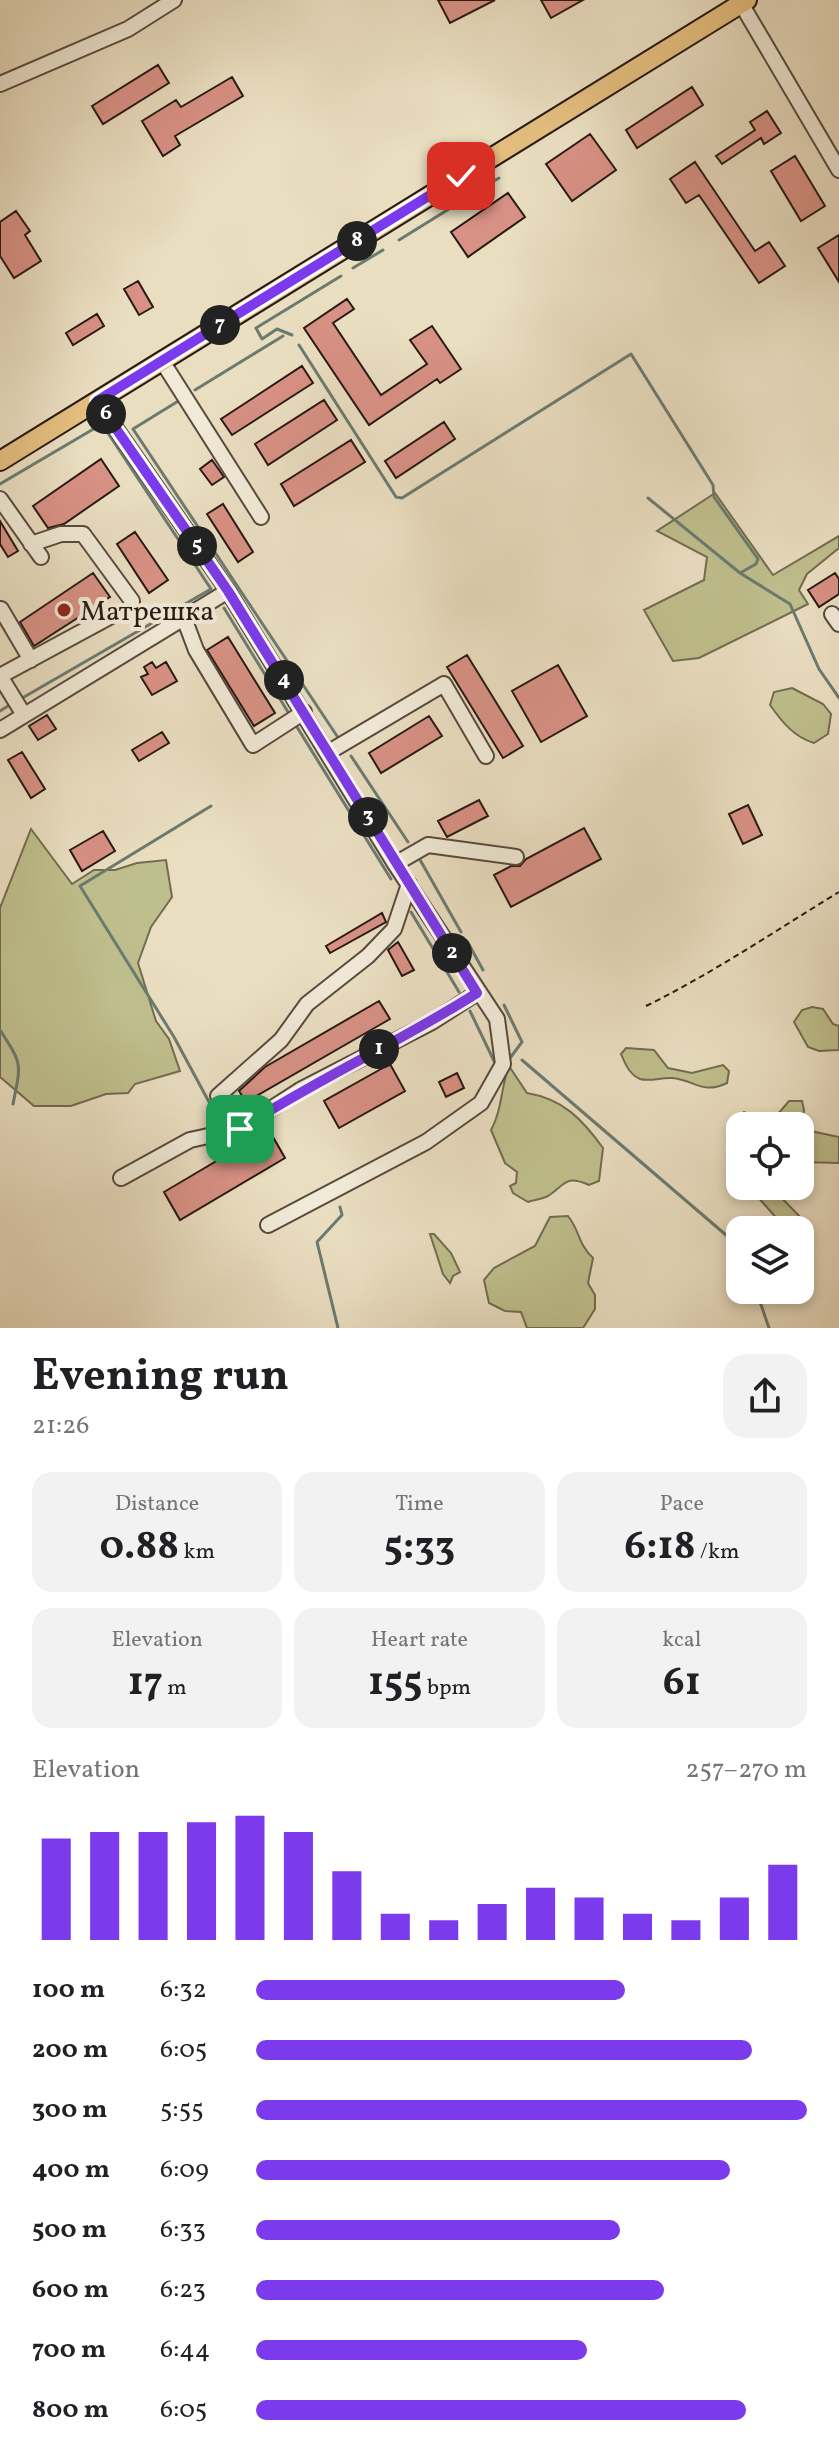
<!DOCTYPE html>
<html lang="en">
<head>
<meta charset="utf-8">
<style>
	:root { --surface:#fff; --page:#f2f2f2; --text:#202124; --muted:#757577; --accent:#7c3aed }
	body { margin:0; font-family:Vollkorn,serif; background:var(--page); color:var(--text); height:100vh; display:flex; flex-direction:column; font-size:30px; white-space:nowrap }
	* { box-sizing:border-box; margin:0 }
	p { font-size:26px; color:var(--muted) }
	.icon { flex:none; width:44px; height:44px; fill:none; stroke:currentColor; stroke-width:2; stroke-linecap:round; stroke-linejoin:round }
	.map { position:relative; height:1328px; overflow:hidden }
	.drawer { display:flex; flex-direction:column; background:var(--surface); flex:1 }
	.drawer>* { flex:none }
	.fabs { position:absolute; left:726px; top:1112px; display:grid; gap:16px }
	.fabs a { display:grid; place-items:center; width:88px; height:88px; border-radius:16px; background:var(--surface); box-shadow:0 4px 12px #0003; font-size:40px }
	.pin { position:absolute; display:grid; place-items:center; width:68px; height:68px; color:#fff; margin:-34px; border-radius:16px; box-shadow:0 4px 12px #0006 }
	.km { position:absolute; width:40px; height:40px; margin:-20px; border-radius:50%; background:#222; color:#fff; font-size:22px; line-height:40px; text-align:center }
	.round { display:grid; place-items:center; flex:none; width:84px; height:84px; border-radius:24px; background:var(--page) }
	.overview { display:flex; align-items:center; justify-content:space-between; height:136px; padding:0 32px }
	h1 { font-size:44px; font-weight:700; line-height:60px }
	.figures { display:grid; grid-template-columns:repeat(3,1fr); gap:12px; height:136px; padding:8px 32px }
	.figures div { display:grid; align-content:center; border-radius:20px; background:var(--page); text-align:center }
	.figures b { font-size:40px; font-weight:700 }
	.figures small { font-size:22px; font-weight:400 }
	.figures p { font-size:22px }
	.chart { height:224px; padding:16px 32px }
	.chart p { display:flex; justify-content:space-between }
	.chart svg { width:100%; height:144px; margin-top:8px; stroke:var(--accent); stroke-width:6 }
	ul { padding:0 32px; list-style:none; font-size:26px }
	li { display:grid; grid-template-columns:128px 96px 1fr; align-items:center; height:60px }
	li i { height:20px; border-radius:10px; background:var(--accent) }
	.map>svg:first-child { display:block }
	.green { fill:#bfbf8d; stroke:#736c50; stroke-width:2 }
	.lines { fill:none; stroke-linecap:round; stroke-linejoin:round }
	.stream { stroke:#6b7b70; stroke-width:3 }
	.building { fill:#d89185; stroke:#271914; stroke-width:2 }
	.minor-casing { stroke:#584a3f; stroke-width:18 }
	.major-casing { stroke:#271914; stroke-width:22 }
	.path { stroke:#271914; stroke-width:2; stroke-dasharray:6 4; stroke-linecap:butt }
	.minor { stroke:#f1ead7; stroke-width:14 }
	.major { stroke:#e5bf80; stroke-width:18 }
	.route-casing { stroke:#fff; stroke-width:16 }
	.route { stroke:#7c3aed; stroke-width:10 }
	.poi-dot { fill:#8f2418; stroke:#f1ead7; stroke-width:3 }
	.labels { text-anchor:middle; stroke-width:8; stroke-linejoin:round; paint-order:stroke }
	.poi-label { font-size:28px; fill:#271914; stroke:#f1ead7; text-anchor:start }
</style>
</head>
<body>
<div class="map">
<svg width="839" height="1328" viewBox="0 0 839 1328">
	<rect width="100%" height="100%" fill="#eadec1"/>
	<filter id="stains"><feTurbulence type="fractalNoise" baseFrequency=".0025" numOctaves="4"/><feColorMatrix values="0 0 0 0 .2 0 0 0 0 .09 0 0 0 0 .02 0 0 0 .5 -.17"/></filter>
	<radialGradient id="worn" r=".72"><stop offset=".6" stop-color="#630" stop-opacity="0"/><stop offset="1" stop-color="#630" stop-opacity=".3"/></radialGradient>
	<path class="green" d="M715,493L773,575L839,536V548L807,574L799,590L808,604L699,658L673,661L644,610L704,580L707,557L657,531Z
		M792,688L823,704L831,714L828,734L814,743C794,737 782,722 770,705L774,692Z
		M31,829L72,884L94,870H115L137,863L166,860L172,897L151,927L138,963L156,1021L169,1039L180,1071L135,1084L128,1093L106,1094L71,1106H34L0,1077V908Z
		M812,1007L823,1009L833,1024L839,1026V1050L819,1051L808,1047L794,1022L802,1010Z
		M626,1048L654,1050L668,1068L692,1073L723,1065L729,1071L727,1083C702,1095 695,1080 672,1078C662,1077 650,1082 640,1079C629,1074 626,1065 621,1054Z
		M509,1066L527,1093C563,1099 582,1119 603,1148L599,1181L589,1185C565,1174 565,1185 548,1196C542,1199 534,1200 528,1202L513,1193L510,1186L516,1183L517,1172L505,1163L491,1130C502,1111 501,1086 509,1066Z
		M789,1101H802L804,1110L802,1123L806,1130L839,1137V1163L800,1162V1126H740V1143L732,1137V1120L744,1112L772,1121Z
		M748,1186H768L774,1190L805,1222L800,1231L787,1230Z
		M568,1216C580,1231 578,1244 593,1258L588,1283L595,1295V1309L583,1328H527L521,1312L505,1311L489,1303L484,1280L494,1268L535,1246L550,1217Z
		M430,1234H434L451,1253L460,1272L453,1276L450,1283L443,1274Z"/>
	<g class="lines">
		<path class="stream" d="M399,240L499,178
			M353,268L383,250
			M292,335L277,329L262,339L256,328L341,276
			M299,345L396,497L402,498L631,354L713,485L714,497L758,559L756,564L740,573
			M195,390L283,336
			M180,400L133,429L337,736
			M0,484L102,424L211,589L24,697
			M648,498L740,573L790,604L819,669L839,698
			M224,608L288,712
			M0,711L8,706
			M297,727L391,879
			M351,756L408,842
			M211,806L80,886L174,1037L223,1128
			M419,858L461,932
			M411,912L459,992
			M467,941L483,970
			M504,1005L522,1042L510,1058
			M470,1011L495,1063
			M0,1030C23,1065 21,1064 13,1104
			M522,1060L740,1247
			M230,1124L265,1104
			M756,1290L769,1328
			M338,1328L317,1242L342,1215L340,1207"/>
	</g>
	<path class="building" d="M438,0H495L450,23Z
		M541,0H583L551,18Z
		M158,65L169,83L103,124L92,106Z
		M232,77L243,96L175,136L180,145L163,156L142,121L176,100L181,107Z
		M692,87L703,105L637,148L626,130Z
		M767,111L781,133L764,144L761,138L722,164L716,156L755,130L750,122Z
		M590,134L616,170L572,201L546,164Z
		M795,156L825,206L801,221L771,171Z
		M695,162L755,251L769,242L785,266L759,283L699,195L686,203L670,179Z
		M508,193L525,217L468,257L451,232Z
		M16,211L30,231L25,235L41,261L14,278L0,256V222Z
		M839,235V282L818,248Z
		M138,281L153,307L139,315L124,289Z
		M347,299L354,309L333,323L381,395L427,364L410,340L432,326L461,369L440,383L437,379L369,425L304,328Z
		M97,314L104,326L73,345L66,333Z
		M302,366L313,383L232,435L221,419Z
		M324,400L337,420L268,465L255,444Z
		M444,422L455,439L396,478L385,461Z
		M351,440L365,462L294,506L281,484Z
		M101,459L119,486L64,524L48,528L33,506Z
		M212,460L224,477L212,485L200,469Z
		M223,504L253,552L238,562L207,514Z
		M0,521L18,551L8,557L0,544Z
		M135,532L168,580L149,593L117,544Z
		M93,573L110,597L34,646L20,622Z
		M835,573L839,579V594L819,607L808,590Z
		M228,637L275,713L254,726L207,650Z
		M467,655L523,746L503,758L447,667Z
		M152,662L156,668L166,662L177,681L152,695L141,677L148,674L144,667Z
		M558,665L587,716L541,742L512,691Z
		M47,715L56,729L38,740L29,726Z
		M429,716L442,736L381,773L369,753Z
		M162,732L169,743L139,761L132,750Z
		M22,752L45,789L31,798L8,760Z
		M479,800L488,816L447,837L438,821Z
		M748,805L762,835L743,844L729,814Z
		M584,828L601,859L511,907L494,875L511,866H520L526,859Z
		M103,831L115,851L82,871L70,850Z
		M382,913L386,922L330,953L326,946Z
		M398,942L414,970L402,976L388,950Z
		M379,1001L390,1019L246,1102L239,1091L265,1067Z
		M390,1064L405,1091L339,1128L324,1101Z
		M457,1073L464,1088L446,1097L439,1082Z
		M269,1130L285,1158L180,1220L164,1192Z"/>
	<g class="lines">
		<defs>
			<path id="minor" d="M739,0L839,170
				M0,84L128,29L174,0
				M162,361L261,517
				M97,401L228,591L395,864L497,1019L503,1064L481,1103L426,1142L268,1225
				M0,499L41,557
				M31,544L61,534H83L132,601
				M1,609L31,660
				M832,614L839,624
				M184,618L196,650L253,745L304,712
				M24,715L0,676L113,615
				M0,730L228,591
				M329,752L444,684L486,756
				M395,864L428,845L516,857
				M218,1096L281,1040L307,1004L368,956L394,929L409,884
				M121,1178L190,1140L240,1129L300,1090L432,1022L477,993"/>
			<path id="major" d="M0,461L747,0"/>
		</defs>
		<use href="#minor" class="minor-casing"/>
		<use href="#major" class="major-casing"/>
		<path class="path" d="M646,1006C713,973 775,931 839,892"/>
		<use href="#minor" class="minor"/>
		<use href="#major" class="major"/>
	</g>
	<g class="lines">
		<defs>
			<path id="route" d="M240,1129C317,1079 400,1042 477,993L228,591L97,401L461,176"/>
		</defs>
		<use href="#route" class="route-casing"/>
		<use href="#route" class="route"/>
	</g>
	<circle class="poi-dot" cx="64" cy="610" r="8"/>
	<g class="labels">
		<g class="poi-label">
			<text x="80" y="620">Матрешка</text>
		</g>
	</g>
	<rect width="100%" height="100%" filter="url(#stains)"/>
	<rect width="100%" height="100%" fill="url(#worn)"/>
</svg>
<div class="fabs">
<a><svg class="icon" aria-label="locate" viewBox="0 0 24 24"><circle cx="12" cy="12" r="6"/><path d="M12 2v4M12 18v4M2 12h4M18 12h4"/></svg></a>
<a><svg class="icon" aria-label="layers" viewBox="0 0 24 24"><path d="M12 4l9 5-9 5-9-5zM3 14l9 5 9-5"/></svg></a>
</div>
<div class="pin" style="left:240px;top:1129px;background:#1e9e55"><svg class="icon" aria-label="arrive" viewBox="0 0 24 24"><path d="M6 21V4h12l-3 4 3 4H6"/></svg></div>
<div class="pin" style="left:461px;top:176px;background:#d93025"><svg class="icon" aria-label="check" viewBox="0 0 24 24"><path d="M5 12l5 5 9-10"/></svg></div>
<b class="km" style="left:379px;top:1049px">1</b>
<b class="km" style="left:452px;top:953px">2</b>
<b class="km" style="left:368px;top:817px">3</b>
<b class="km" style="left:284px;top:680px">4</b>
<b class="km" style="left:197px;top:546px">5</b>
<b class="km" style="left:106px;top:414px">6</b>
<b class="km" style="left:220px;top:325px">7</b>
<b class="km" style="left:357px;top:241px">8</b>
</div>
<section class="drawer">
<div class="overview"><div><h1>Evening run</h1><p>21:26</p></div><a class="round"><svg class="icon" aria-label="share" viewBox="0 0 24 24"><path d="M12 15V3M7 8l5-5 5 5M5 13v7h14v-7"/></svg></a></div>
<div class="figures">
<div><p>Distance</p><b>0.88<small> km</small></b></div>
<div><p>Time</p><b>5:33</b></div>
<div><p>Pace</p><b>6:18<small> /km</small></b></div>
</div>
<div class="figures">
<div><p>Elevation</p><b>17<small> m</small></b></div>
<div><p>Heart rate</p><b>155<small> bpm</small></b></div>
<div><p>kcal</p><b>61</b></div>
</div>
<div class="chart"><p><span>Elevation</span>257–270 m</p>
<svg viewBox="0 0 160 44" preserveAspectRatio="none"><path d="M5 44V13M15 44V11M25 44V11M35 44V8M45 44V6M55 44V11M65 44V23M75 44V36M85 44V38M95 44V33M105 44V28M115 44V31M125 44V36M135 44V38M145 44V31M155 44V21"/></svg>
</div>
<ul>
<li><b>100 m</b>6:32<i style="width:67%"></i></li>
<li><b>200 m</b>6:05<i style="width:90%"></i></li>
<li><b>300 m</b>5:55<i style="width:100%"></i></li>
<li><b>400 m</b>6:09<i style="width:86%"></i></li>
<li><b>500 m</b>6:33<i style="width:66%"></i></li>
<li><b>600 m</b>6:23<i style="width:74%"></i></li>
<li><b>700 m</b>6:44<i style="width:60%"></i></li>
<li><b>800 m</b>6:05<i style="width:89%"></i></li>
</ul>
</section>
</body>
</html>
